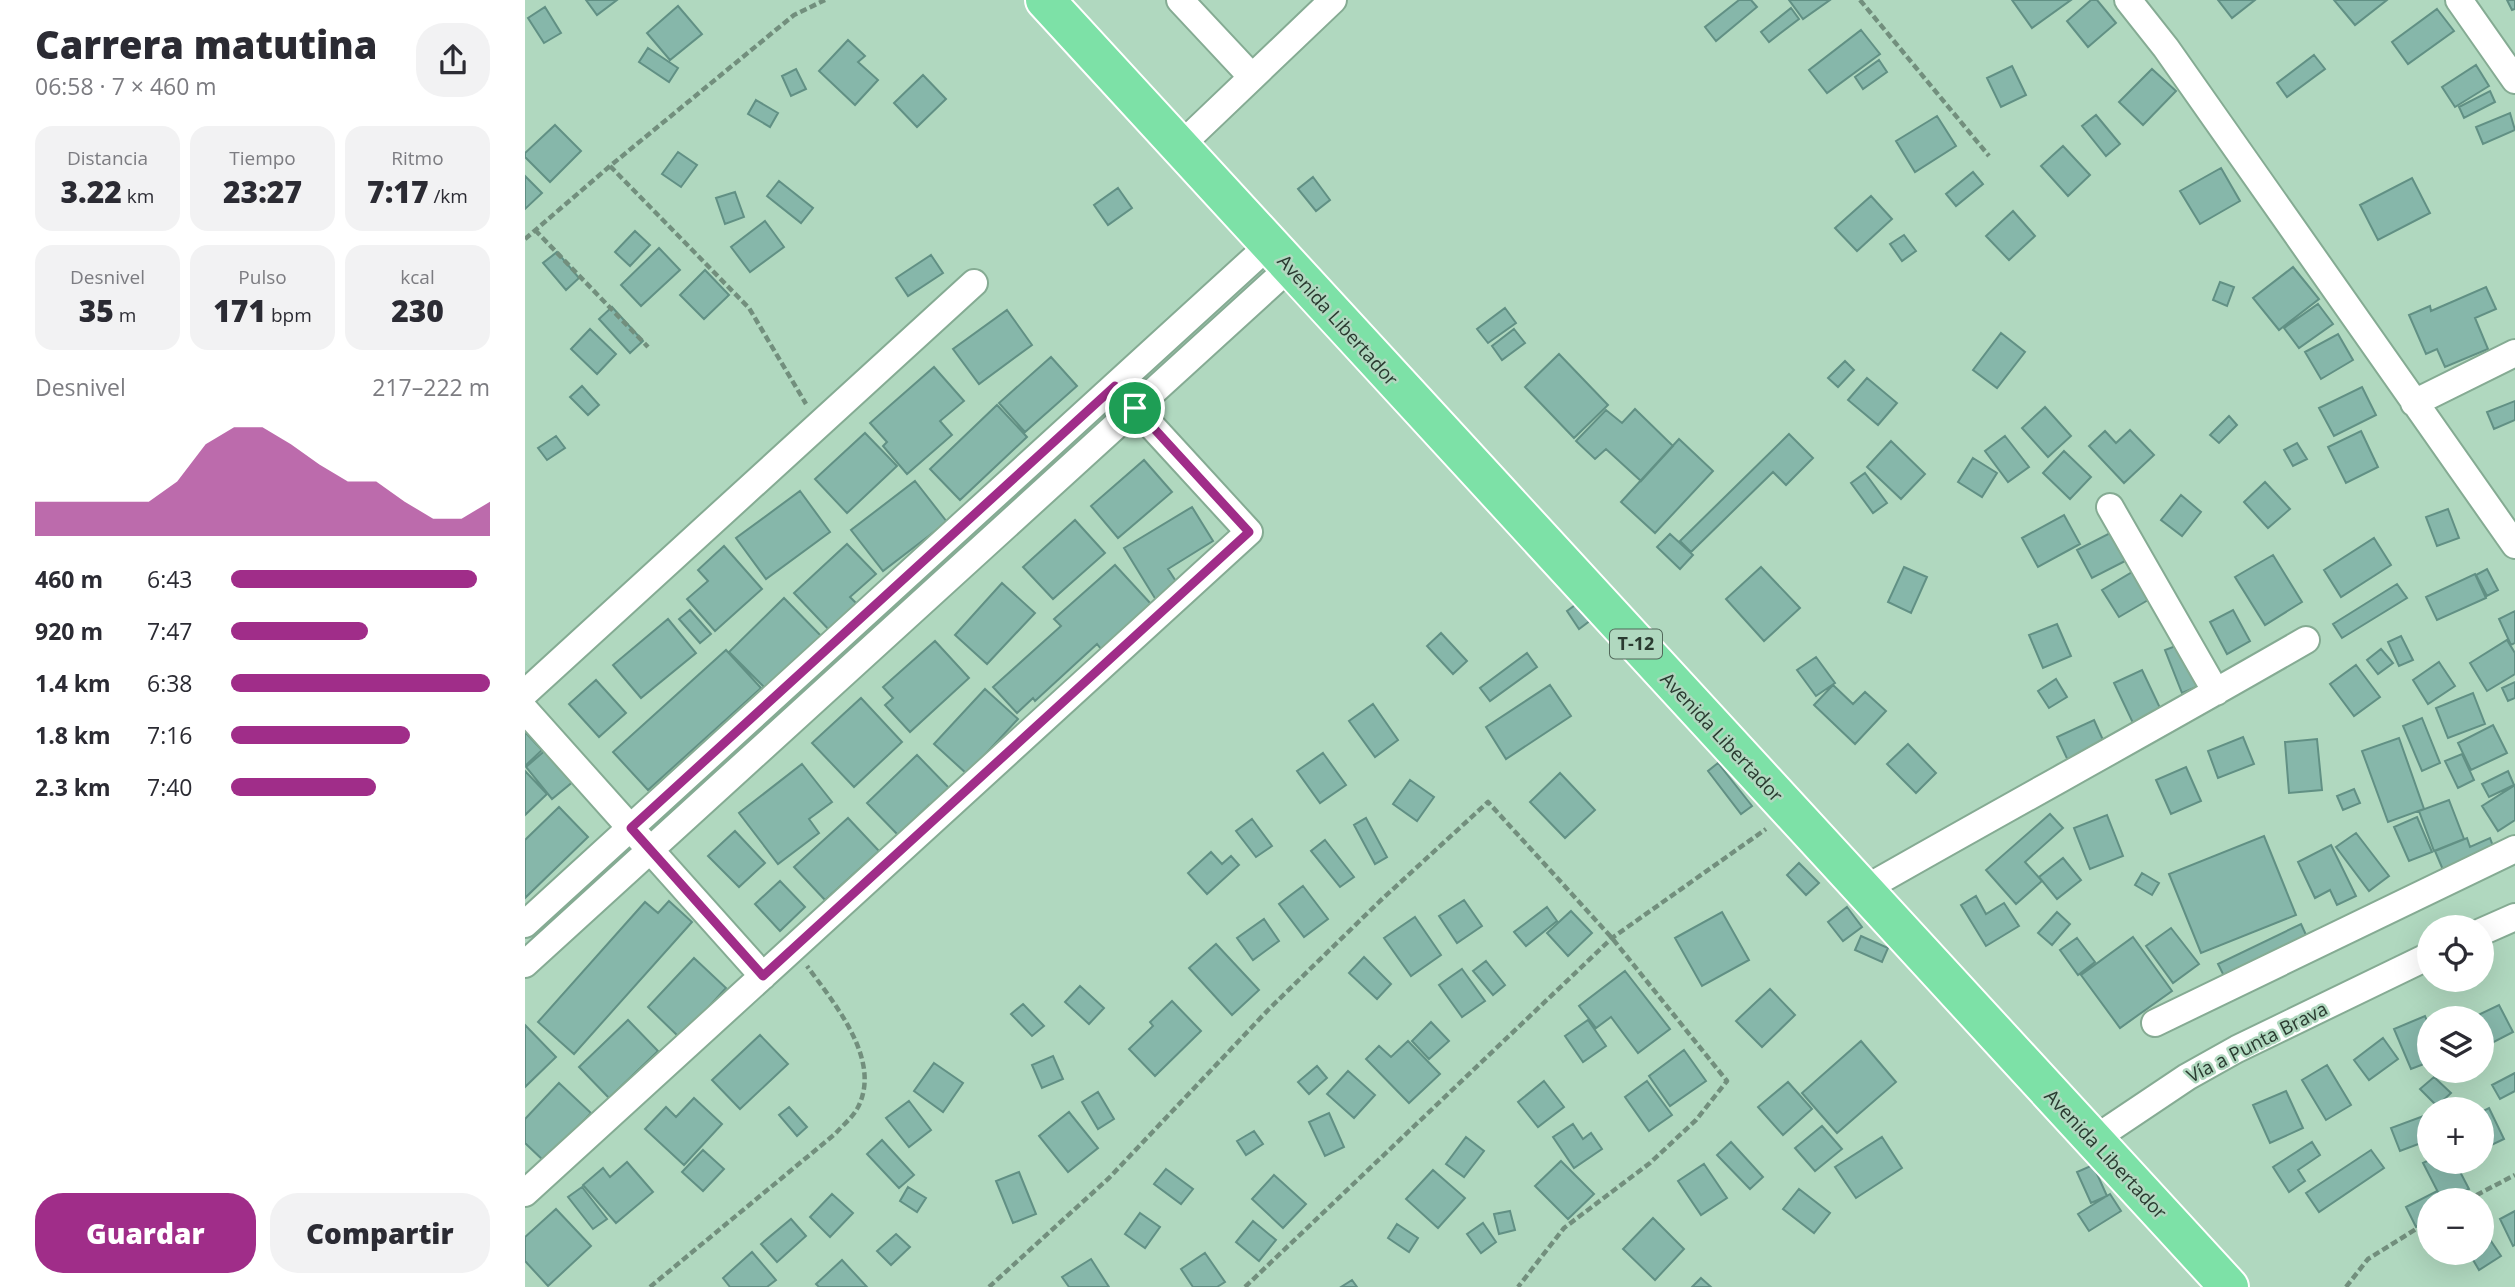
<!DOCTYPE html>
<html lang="es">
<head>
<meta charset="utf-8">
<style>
	:root { --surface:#fff; --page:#f2f2f3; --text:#2b2b33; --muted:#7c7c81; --accent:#a02d89 }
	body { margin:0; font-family:"Open Sans",sans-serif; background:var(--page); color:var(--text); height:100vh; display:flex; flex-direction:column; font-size:26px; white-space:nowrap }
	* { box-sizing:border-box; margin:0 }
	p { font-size:23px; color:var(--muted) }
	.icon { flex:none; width:38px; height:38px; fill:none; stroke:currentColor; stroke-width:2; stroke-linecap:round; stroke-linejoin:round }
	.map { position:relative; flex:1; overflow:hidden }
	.side { display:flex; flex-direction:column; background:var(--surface); width:525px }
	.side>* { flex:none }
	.tools { position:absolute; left:1892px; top:915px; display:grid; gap:14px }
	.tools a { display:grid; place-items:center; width:77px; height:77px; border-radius:50%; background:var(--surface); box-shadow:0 7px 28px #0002; font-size:35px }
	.pin { position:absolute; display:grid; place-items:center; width:60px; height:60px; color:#fff; margin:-30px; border:4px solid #fff; border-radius:50%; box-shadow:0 2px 7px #0007 }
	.round { display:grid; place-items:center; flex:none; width:74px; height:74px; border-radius:28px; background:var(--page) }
	.overview { display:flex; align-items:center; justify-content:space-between; height:119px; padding:0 35px }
	h1 { font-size:38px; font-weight:800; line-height:52px }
	.figures { display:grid; grid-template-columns:repeat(3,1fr); gap:10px; height:119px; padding:7px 35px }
	.figures div { display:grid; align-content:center; border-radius:18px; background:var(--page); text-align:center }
	.figures b { font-size:30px; font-weight:800 }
	.figures small { font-size:19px; font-weight:400 }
	.figures p { font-size:19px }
	.chart { height:196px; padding:14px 35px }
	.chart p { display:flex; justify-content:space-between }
	.chart svg { width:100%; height:126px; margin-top:7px; fill:var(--accent); opacity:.7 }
	.action { display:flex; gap:14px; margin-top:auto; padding:14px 35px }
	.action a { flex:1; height:80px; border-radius:28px; background:var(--accent); color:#fff; font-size:28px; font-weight:800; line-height:80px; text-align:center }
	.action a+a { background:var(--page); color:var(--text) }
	ul { padding:0 35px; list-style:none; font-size:23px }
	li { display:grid; grid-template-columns:112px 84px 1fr; align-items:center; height:52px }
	li i { height:18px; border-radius:9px; background:var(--accent) }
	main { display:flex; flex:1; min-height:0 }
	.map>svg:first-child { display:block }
	.building { fill:#86b7aa; stroke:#619084; stroke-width:2 }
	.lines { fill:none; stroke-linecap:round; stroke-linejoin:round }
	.minor-casing { stroke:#85ab93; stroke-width:30 }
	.highway-casing { stroke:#fff; stroke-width:42 }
	.path { stroke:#728f7d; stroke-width:4.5; stroke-dasharray:7 3.5; stroke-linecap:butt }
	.minor { stroke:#fff; stroke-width:26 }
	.highway { stroke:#7de1a7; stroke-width:38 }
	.route-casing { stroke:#fff; stroke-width:14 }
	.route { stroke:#a02d89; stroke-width:9 }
	.labels { text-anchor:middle; stroke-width:5; stroke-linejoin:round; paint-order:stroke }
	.shield { fill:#b0d8bf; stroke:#52695b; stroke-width:2 }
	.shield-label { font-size:18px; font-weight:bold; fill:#2a3a30 }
	.street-label { font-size:19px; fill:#2a3a30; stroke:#b0d8bf }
</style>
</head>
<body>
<main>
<section class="side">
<div class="overview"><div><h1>Carrera matutina</h1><p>06:58 · 7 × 460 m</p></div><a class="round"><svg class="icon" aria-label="share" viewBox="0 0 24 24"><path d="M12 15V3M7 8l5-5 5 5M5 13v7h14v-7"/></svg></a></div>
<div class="figures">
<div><p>Distancia</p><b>3.22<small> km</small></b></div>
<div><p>Tiempo</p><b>23:27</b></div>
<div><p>Ritmo</p><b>7:17<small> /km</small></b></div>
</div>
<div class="figures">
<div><p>Desnivel</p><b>35<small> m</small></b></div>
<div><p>Pulso</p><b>171<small> bpm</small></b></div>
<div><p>kcal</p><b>230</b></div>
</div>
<div class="chart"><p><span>Desnivel</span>217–222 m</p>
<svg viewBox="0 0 160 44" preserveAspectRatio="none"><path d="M0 44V32L10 32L20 32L30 32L40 32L50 25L60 12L70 6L80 6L90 12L100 19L110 25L120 25L130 32L140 38L150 38L160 32V44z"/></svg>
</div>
<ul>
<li><b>460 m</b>6:43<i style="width:95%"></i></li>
<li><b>920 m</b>7:47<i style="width:53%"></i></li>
<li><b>1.4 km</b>6:38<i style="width:100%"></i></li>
<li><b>1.8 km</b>7:16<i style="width:69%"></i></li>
<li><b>2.3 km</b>7:40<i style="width:56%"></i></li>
</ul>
<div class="action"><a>Guardar</a><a>Compartir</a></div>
</section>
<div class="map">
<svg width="1990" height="1287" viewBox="0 0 1990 1287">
	<rect width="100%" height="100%" fill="#b0d8bf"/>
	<path class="building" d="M61,0H92L72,15Z
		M1214,0H1226L1232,7L1191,41L1180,27Z
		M1264,0H1305L1278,19Z
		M1487,0H1546L1507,28Z
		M1566,0H1572L1591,23L1563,47L1542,21Z
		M1693,0H1730L1707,18Z
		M1809,0H1862L1830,25Z
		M1982,0H1990V9L1987,10Z
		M153,6L177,34L145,60L122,33Z
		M20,7L36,33L19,43L3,18Z
		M1266,8L1274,19L1244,42L1236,32Z
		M1912,9L1929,31L1883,64L1867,42Z
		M1336,30L1355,54L1302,93L1284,70Z
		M323,40L340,56L333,62L353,80L330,105L294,71Z
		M123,48L153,68L144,82L114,62Z
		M1789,55L1800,69L1762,97L1752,83Z
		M1354,60L1362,72L1338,89L1330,77Z
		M1951,65L1964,86L1930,107L1917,87Z
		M1487,66L1501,95L1476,107L1462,78Z
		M271,69L281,89L266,96L257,76Z
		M1627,69L1651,91L1618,125L1594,102Z
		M398,75L421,99L392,127L369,103Z
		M1965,91L1970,102L1939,118L1934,107Z
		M231,100L253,113L245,127L223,114Z
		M1985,113L1990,130L1958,144L1951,127Z
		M1571,115L1595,144L1581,156L1557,126Z
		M1412,116L1431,146L1390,172L1371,141Z
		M30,125L56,151L25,182L0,157V153Z
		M1538,146L1565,175L1543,196L1516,166Z
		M153,152L172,165L156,187L137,174Z
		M1696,168L1715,201L1675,224L1655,191Z
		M1448,172L1458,184L1431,206L1421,194Z
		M0,176L17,193L0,209Z
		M788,177L805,200L791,211L773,189Z
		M1887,178L1905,213L1853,240L1835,205Z
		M254,181L288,208L276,223L242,196Z
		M593,188L607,208L583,225L569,205Z
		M210,192L219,217L200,224L191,198Z
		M1346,196L1367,219L1332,251L1310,228Z
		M1488,211L1510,236L1484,260L1461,236Z
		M240,221L259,247L225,272L206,247Z
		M110,231L125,245L105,266L90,252Z
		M1379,235L1391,251L1377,261L1365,244Z
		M134,248L155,270L116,306L96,285Z
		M32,252L54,278L41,290L18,263Z
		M406,255L418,273L383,296L371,278Z
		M1768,267L1794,299L1754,330L1728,298Z
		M180,270L204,295L179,319L155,295Z
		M1695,282L1709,287L1702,306L1688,300Z
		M1961,287L1971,309L1950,318L1963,349L1920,367L1912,349L1901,354L1884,315L1905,306L1906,311Z
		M1793,304L1808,324L1774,348L1759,328Z
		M87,307L118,341L105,353L74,319Z
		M980,308L991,323L963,343L952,329Z
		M482,310L507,345L454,384L428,349Z
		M65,329L91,354L72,374L46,349Z
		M989,329L1000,343L977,360L967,346Z
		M1476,333L1500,352L1472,388L1448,370Z
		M1813,334L1828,360L1796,379L1780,352Z
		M1034,354L1083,405L1049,438L1000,387Z
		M526,357L552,386L500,432L474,403Z
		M1320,361L1329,370L1313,387L1303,378Z
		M409,367L439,401L415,421L427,435L382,474L358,446L362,442L345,423Z
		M1342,378L1372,403L1353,425L1323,400Z
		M57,386L74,405L63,415L45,397Z
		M1837,387L1851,415L1809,436L1794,408Z
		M1990,401V420L1969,429L1962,412Z
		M472,405L502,437L435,500L405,469Z
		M1520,407L1546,436L1523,457L1497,428Z
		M1110,409L1148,446L1116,481L1081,449L1070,459L1051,441L1081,410L1097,423Z
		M1704,416L1712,425L1694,443L1685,435Z
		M1605,430L1629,455L1599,483L1564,446L1580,431L1591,443Z
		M1836,431L1853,467L1821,483L1803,447Z
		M340,433L372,466L322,513L290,479Z
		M1264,434L1288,458L1261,485L1248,472L1166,552L1155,541Z
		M31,436L40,448L22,460L13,448Z
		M1480,436L1504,467L1483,482L1460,451Z
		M1154,439L1188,471L1130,533L1096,502Z
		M1366,441L1400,474L1376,499L1342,467Z
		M1772,443L1782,459L1768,466L1759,450Z
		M1539,451L1566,477L1545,499L1518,473Z
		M1448,458L1472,473L1457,497L1433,482Z
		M619,460L647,492L593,538L566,506Z
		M1340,473L1362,503L1348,513L1326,483Z
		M390,481L422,522L358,571L326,530Z
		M1740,482L1765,509L1743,528L1719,502Z
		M275,491L305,532L241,579L211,538Z
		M1656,495L1676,512L1657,536L1636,520Z
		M667,507L688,541L643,569L654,586L631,600L599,548Z
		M1923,509L1934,538L1912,546L1901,517Z
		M1539,515L1555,544L1513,567L1497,538Z
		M550,520L580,553L528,599L498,567Z
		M1591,530L1606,558L1567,578L1552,550Z
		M1145,534L1168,555L1155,569L1132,547Z
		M1849,538L1866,565L1816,597L1799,570Z
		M322,544L351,574L325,597L336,608L308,634L269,593Z
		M199,546L237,589L190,631L162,599L183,581L173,570Z
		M1748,555L1777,602L1740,625L1710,577Z
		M590,565L626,604L576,649L572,644L510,701L508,698L492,713L468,687L536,626L529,619Z
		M1236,567L1275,608L1239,641L1201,599Z
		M1379,567L1402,577L1386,613L1363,602Z
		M1614,568L1630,596L1594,617L1577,590Z
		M1962,569L1973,590L1962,596L1951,575Z
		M1950,574L1961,598L1912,620L1901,597Z
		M477,583L510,613L462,664L430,635Z
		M1872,584L1882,598L1817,638L1808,624Z
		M259,598L301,641L246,694L204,652Z
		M1053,603L1066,620L1054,629L1042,611Z
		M165,610L186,634L175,643L154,619Z
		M1708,610L1725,641L1702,654L1685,622Z
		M1990,611V643L1986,645L1974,619Z
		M143,619L171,653L116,698L88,665Z
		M1532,624L1546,656L1518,668L1504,635Z
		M916,633L942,661L928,674L902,646Z
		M1876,636L1888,660L1874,666L1863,642Z
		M1669,639L1686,681L1657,693L1640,650Z
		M1982,640L1990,653V674L1962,691L1945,663Z
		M410,641L444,678L385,732L360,705L368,698L358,687Z
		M1856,649L1868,663L1853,674L1842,660Z
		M201,650L236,688L123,790L88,752Z
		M1002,653L1012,667L965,701L955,688Z
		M1291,657L1310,683L1291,696L1272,670Z
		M1914,662L1930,686L1903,704L1888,680Z
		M1831,665L1855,697L1829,716L1805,684Z
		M1617,670L1636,710L1608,723L1589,683Z
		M1531,679L1542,697L1524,708L1513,691Z
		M71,680L101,713L74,737L44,704Z
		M1990,682V698L1983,701L1977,688Z
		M1025,685L1046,716L981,759L961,727Z
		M1308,685L1328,704L1340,692L1361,711L1330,744L1289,705Z
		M460,689L493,719L442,774L409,744Z
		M1948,693L1960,724L1923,738L1911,708Z
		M336,698L377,742L329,787L287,743Z
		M848,704L873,740L850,757L824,721Z
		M1897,718L1915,763L1897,771L1878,726Z
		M1569,720L1583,751L1546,767L1532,737Z
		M1968,725L1982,753L1946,770L1933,743Z
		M0,732L17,750L0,766Z
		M1718,737L1729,764L1693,778L1683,751Z
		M1874,738L1899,809L1863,822L1837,751Z
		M1792,739L1797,790L1764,793L1760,742Z
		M1383,744L1411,773L1391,793L1362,764Z
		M23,748L50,780L27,799L1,767Z
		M798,753L821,785L795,803L772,771Z
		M1937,754L1949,780L1933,788L1920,761Z
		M392,755L428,792L409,811L404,805L373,835L342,803Z
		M1193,763L1227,806L1216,814L1183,771Z
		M277,764L307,802L284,819L294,833L253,864L214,813Z
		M1661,767L1676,801L1646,814L1631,780Z
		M0,771L22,794L0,815Z
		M1983,771L1989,785L1964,797L1957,784Z
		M1035,773L1070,810L1040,838L1005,802Z
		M885,780L909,797L892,821L868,804Z
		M1990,785V820L1973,831L1957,806Z
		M1829,789L1835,803L1818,810L1812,796Z
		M1924,800L1939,839L1909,851L1894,811Z
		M34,807L63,837L0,898V840Z
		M1525,814L1538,828L1500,862L1517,881L1491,904L1461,870Z
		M1582,815L1598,856L1565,869L1549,828Z
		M1892,817L1907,852L1884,861L1869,827Z
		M323,818L354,851L300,900L269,867Z
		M841,818L862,857L850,864L829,825Z
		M727,819L747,846L731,857L711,831Z
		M210,831L240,863L214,887L183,856Z
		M1831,833L1864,876L1844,891L1811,847Z
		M1739,836L1771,915L1676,953L1644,874Z
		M1942,838L1945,847L1965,838L1972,857L1921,877L1910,851Z
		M800,840L829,877L815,887L786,851Z
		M1806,845L1831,896L1812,905L1805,890L1790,898L1773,862Z
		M686,852L697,864L706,856L714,865L682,894L663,873Z
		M1538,858L1556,880L1532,899L1514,877Z
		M1274,863L1294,883L1281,895L1262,875Z
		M1617,873L1634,883L1627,895L1610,885Z
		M255,881L280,907L255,931L230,904Z
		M778,886L803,919L779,937L754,904Z
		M1451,896L1461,914L1479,903L1494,926L1461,946L1436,905Z
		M939,900L957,926L932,943L914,916Z
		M144,901L167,922L49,1054L13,1022L120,902L133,913Z
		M1022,907L1032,921L1001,946L989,932Z
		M1322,907L1337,927L1318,941L1303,922Z
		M1046,911L1067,933L1043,956L1022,933Z
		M1197,912L1224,960L1177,986L1150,938Z
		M1532,912L1545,924L1527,945L1513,933Z
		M890,917L916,955L886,976L859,938Z
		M739,919L754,941L728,960L712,938Z
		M1776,924L1787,948L1700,978L1693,964Z
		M1646,928L1674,964L1648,983L1621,946Z
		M1336,936L1363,948L1357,962L1330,950Z
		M1608,937L1647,991L1595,1028L1556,975Z
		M1552,938L1570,962L1553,975L1535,950Z
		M691,944L734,990L707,1015L664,968Z
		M839,957L866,984L852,999L824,973Z
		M169,958L201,988L155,1038L123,1007Z
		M961,961L980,985L968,995L948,971Z
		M937,969L960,1001L937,1017L914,985Z
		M1100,971L1145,1029L1113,1053L1086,1017L1071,1028L1054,1006Z
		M555,986L579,1008L564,1024L540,1002Z
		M1245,989L1270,1015L1237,1047L1211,1021Z
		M647,1001L676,1031L630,1076L604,1049L628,1026L625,1022Z
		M498,1004L519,1026L507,1036L486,1014Z
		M1974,1005L1988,1032L1961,1046L1956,1038V1018H1947Z
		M1900,1016L1904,1026V1062L1886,1069L1869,1029Z
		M103,1020L133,1051L84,1098L54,1067Z
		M1063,1020L1081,1046L1058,1062L1040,1036Z
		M906,1022L924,1041L904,1059L887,1041Z
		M0,1025L31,1057L0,1087Z
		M235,1035L263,1064L215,1109L187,1080Z
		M1858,1038L1873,1059L1844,1080L1829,1060Z
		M883,1041L915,1074L884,1103L841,1059L854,1046L866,1057Z
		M1336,1041L1371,1082L1312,1133L1277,1093Z
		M1159,1050L1181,1081L1145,1106L1124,1076Z
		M528,1056L538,1079L517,1088L507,1065Z
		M409,1063L438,1083L418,1112L389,1091Z
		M1802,1065L1826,1105L1801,1120L1777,1080Z
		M792,1066L802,1078L784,1094L773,1082Z
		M823,1071L850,1095L829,1118L802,1094Z
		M1990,1073V1091L1975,1099L1967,1085Z
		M1909,1077L1926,1093L1912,1106L1895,1089Z
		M1019,1081L1039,1107L1013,1127L993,1102Z
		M1122,1081L1147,1115L1124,1131L1100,1097Z
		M1263,1082L1287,1109L1258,1135L1233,1107Z
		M34,1083L66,1113L20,1162L0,1143V1119Z
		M1761,1091L1778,1128L1745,1143L1728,1105Z
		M573,1092L589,1119L573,1129L557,1102Z
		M169,1098L197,1124L159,1165L120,1129L141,1107L151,1117Z
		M384,1101L406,1130L384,1147L361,1118Z
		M264,1107L282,1127L272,1136L254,1115Z
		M1964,1108L1979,1139L1956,1150V1112Z
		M544,1112L573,1148L543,1172L514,1136Z
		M804,1113L819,1147L800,1156L784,1122Z
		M1904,1114V1140L1875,1151L1866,1128Z
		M1048,1124L1058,1139L1066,1133L1077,1149L1049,1168L1028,1137Z
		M1297,1126L1317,1149L1290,1171L1270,1148Z
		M729,1131L738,1144L721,1155L712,1141Z
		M941,1137L959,1151L939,1177L921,1164Z
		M1357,1137L1377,1168L1331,1198L1310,1167Z
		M357,1140L389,1175L374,1188L342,1154Z
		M1206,1142L1238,1177L1225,1189L1192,1155Z
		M1787,1142L1795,1155L1773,1170L1780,1181L1764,1192L1748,1167Z
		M178,1150L199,1169L178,1191L157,1172Z
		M1846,1150L1859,1168L1794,1212L1781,1193Z
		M1904,1160V1162H1930L1944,1189L1917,1200L1898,1163Z
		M1036,1161L1069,1194L1043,1219L1010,1186Z
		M102,1162L128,1192L91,1223L58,1185L78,1168L85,1177Z
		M1179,1164L1202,1198L1176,1215L1153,1181Z
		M1568,1165L1582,1196L1566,1203L1552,1172Z
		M641,1169L668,1189L656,1204L629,1184Z
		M908,1170L940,1198L913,1228L881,1199Z
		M494,1172L511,1214L488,1223L471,1181Z
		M749,1175L781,1204L758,1228L727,1199Z
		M57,1187L82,1219L68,1229L43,1197Z
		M383,1187L401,1198L392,1212L375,1201Z
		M1274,1189L1305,1213L1289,1233L1258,1209Z
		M1912,1191L1917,1200H1904V1221L1891,1227L1881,1207Z
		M307,1194L328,1213L305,1237L285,1217Z
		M1585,1194L1596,1211L1564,1231L1553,1214Z
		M31,1209L66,1246L23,1286L0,1261V1237Z
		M985,1211L990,1230L974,1234L969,1214Z
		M1990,1211V1245L1988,1246L1975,1219Z
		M615,1213L635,1227L620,1248L600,1234Z
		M1128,1218L1159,1249L1130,1280L1098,1249Z
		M266,1219L281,1236L252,1262L236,1244Z
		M728,1221L751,1240L734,1261L711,1242Z
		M958,1223L971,1242L956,1253L942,1234Z
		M872,1224L893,1238L884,1252L863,1238Z
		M371,1234L385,1247L366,1265L352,1251Z
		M1962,1235L1976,1256L1954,1270L1944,1253H1956V1238Z
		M227,1252L251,1280L242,1287H205L198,1278Z
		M680,1253L700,1282L692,1287H668L656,1269Z
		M566,1259L584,1287H544L537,1277Z
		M317,1260L342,1287H294L291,1284Z
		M1176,1278L1186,1287H1167Z
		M827,1280L832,1287H816Z"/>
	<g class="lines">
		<defs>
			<path id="minor" d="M655,0L727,77
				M1603,0L1641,48L1990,545
				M1934,0L1990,80
				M654,147L808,0
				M1889,403L1990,353
				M1585,507L1691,692
				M0,693L449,283
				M0,710L238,976
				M1338,890C1485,806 1634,725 1781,640
				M0,924L744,245
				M1956,932L1990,917
				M0,964L765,267
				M1630,1023L1990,849
				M1568,1140L1662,1077L1712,1049L1904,956
				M0,1193L724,532L590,386"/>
			<path id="highway" d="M520,0L1704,1287"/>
		</defs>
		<use href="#minor" class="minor-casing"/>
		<use href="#highway" class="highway-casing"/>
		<path class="path" d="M1335,0L1464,156
			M85,166L224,308L281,404
			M10,230L123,347
			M0,239L85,166L269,15L300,0
			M1942,1200L1990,1175
			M125,1287L310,1134C317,1126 327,1118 332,1109C359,1061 308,1002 282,966
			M464,1287L584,1178L744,1009L855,901L963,802L1087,938L1202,1081L1171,1120L1125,1163L1039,1228L993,1287
			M720,1287L1087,938L1241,829
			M1821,1287L1843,1259L1904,1221"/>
		<use href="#minor" class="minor"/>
		<use href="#highway" class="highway"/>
	</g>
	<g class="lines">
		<defs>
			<path id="route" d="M590,386L724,532L238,976L106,828Z"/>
		</defs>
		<use href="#route" class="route-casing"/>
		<use href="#route" class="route"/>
	</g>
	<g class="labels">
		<rect class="shield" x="1085" y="629.5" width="52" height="29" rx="5"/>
		<g class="shield-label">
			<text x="1111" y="650">T-12</text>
		</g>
		<g class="street-label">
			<text transform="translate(813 320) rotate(48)" y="7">Avenida Libertador</text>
			<text transform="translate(1197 737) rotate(47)" y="7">Avenida Libertador</text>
			<text transform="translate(1732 1042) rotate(-27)" y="7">Vía a Punta Brava</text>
			<text transform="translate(1581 1154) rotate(47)" y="7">Avenida Libertador</text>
		</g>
	</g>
</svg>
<div class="tools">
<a><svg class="icon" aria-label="locate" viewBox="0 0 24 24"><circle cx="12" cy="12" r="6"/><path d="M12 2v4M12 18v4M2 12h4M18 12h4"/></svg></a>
<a><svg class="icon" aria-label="layers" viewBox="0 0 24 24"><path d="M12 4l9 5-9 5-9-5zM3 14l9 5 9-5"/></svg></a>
<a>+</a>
<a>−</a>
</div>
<div class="pin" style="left:610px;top:408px;background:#1e9e55"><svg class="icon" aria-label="arrive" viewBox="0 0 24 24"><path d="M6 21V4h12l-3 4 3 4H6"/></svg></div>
</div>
</main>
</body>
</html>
